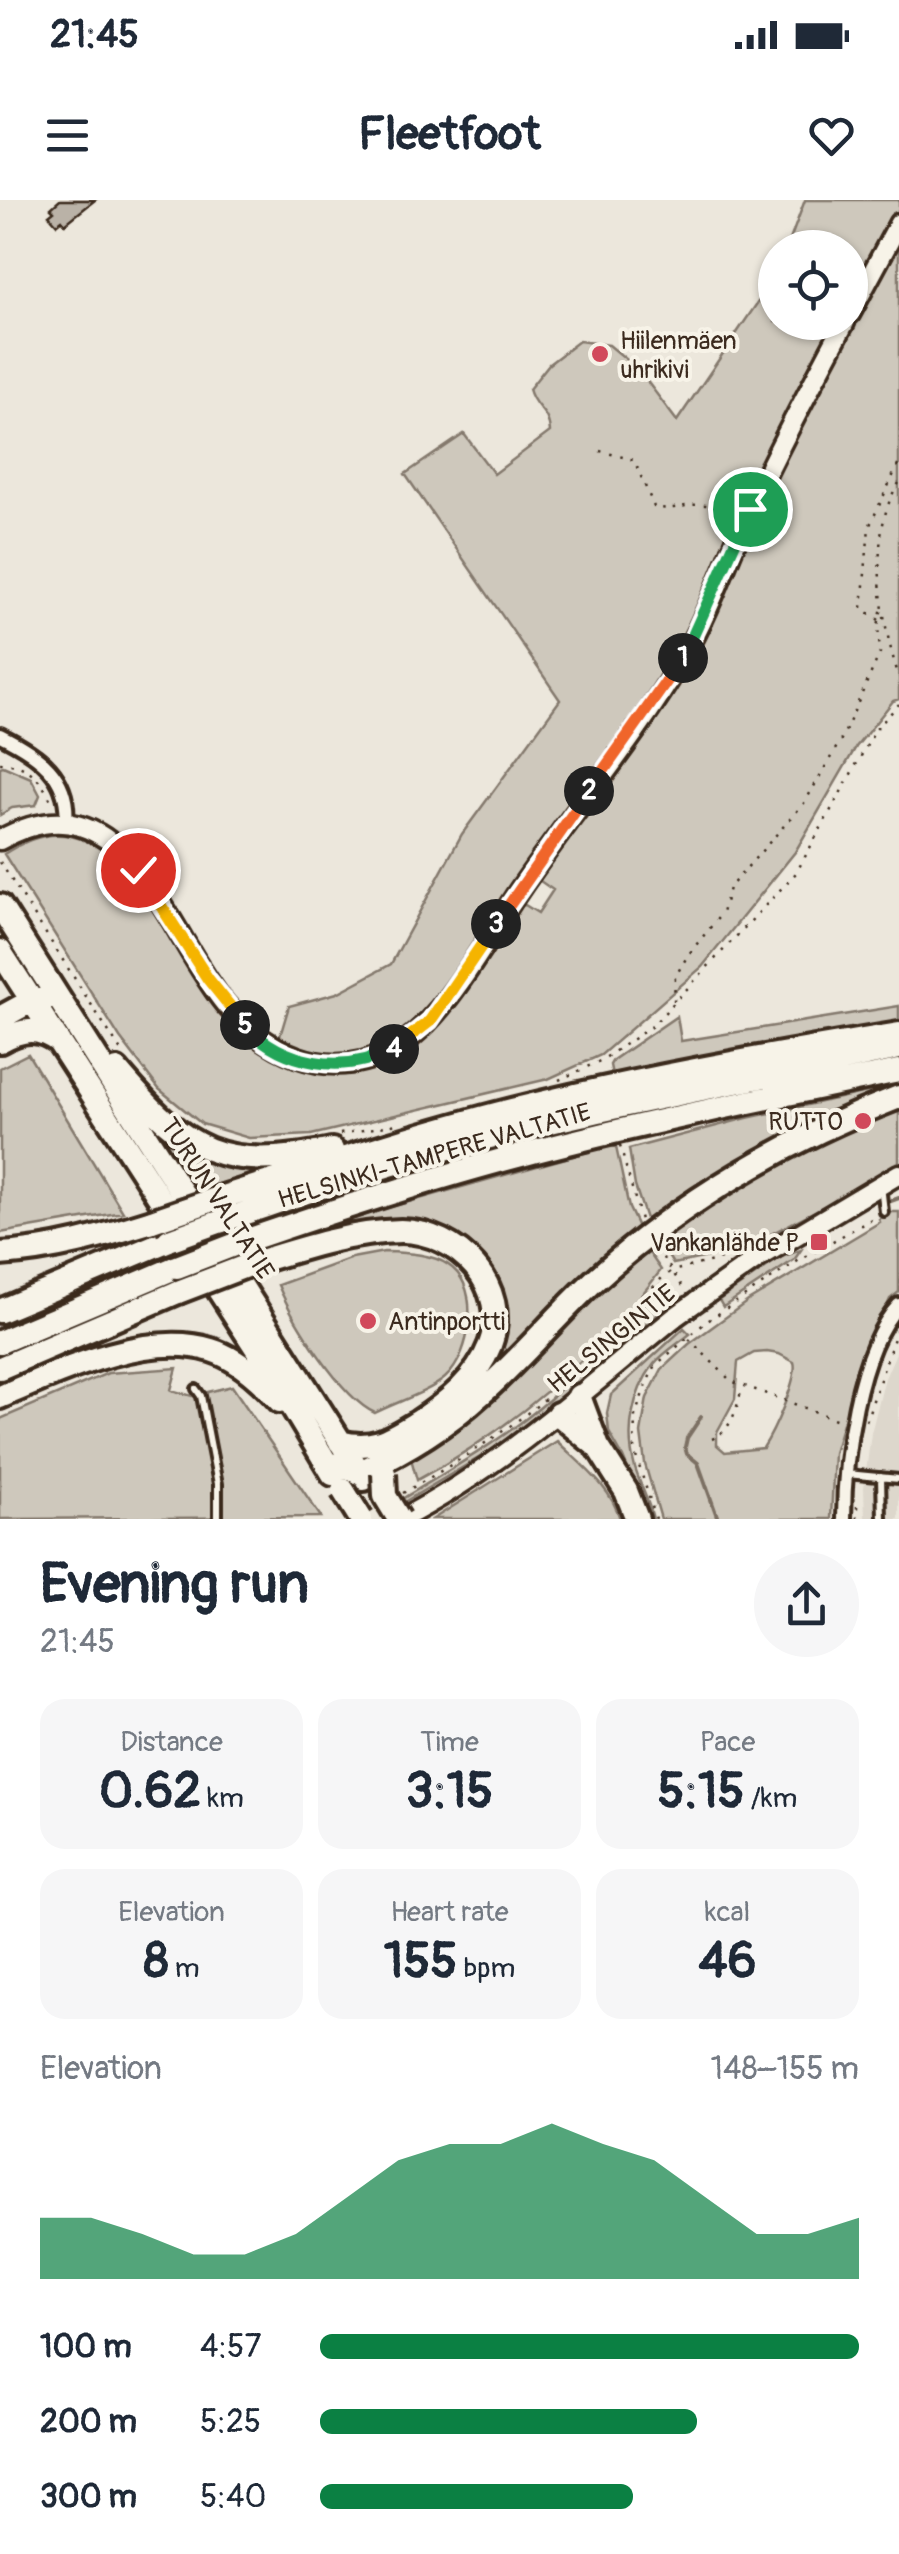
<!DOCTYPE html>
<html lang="en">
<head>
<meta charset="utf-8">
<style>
	:root { --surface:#fff; --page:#f6f6f7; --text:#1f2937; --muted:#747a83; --accent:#0b8043 }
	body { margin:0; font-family:Pangolin,sans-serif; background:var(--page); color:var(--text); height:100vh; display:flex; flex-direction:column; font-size:38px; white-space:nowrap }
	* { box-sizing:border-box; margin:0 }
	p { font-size:32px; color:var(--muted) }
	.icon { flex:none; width:55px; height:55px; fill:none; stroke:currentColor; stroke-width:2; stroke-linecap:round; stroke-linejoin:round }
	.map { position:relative; height:1319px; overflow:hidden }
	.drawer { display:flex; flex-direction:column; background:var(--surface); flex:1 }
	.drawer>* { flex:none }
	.buttons { position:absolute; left:758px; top:30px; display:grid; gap:20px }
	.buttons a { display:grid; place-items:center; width:110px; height:110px; border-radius:50%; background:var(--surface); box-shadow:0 2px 8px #0004; font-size:50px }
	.pin { position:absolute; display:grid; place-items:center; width:85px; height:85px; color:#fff; margin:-42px; border:5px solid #fff; border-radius:50%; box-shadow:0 2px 10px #0007 }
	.km { position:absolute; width:50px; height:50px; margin:-25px; border-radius:50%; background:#222; color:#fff; font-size:28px; line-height:50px; text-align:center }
	.round { display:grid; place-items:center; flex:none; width:105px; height:105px; border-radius:52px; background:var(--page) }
	.summary { display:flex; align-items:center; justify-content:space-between; height:170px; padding:0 40px }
	h1 { font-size:55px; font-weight:700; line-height:75px }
	.stats { display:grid; grid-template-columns:repeat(3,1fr); gap:15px; height:170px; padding:10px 40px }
	.stats div { display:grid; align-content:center; border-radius:25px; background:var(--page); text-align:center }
	.stats b { font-size:50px; font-weight:700 }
	.stats small { font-size:28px; font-weight:400 }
	.stats p { font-size:28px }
	.chart { height:280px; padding:20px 40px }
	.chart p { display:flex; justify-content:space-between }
	.chart svg { width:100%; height:180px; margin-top:10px; fill:var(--accent); opacity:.7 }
	ul { padding:0 40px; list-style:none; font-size:32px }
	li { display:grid; grid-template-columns:160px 120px 1fr; align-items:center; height:75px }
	li i { height:25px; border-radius:12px; background:var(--accent) }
	.status { display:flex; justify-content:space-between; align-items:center; height:70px; padding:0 50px; background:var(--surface); direction:ltr }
	.status svg { height:28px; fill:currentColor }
	header { display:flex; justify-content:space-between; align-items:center; height:130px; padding:0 40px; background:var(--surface); font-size:45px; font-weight:700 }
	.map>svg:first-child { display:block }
	.built { fill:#ddd7cc }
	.green { fill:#cec8bc; stroke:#84796d; stroke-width:2.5; fill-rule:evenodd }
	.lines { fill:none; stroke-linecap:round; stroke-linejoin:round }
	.stream { stroke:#7c7064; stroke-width:4 }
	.building { fill:#bab2a7; stroke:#3b2a1e; stroke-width:2.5 }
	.lane-casing { stroke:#3b2a1e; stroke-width:14 }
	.street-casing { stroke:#3b2a1e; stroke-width:20 }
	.secondary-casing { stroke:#3b2a1e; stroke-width:25 }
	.highway-casing { stroke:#3b2a1e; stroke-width:30 }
	.path { stroke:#3b2a1e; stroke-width:2.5; stroke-dasharray:2.5 8; stroke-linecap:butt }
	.lane { stroke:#f7f3e8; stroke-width:6 }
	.street { stroke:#f7f3e8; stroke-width:12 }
	.secondary { stroke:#f7f3e8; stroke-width:18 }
	.highway { stroke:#f7f3e8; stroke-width:22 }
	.secondary-bridge-casing { stroke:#3b2a1e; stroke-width:25; stroke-linecap:butt }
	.highway-bridge-casing { stroke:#3b2a1e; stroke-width:30; stroke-linecap:butt }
	.secondary-bridge { stroke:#f7f3e8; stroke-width:18 }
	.highway-bridge { stroke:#f7f3e8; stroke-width:22 }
	.split-1-casing { stroke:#fff; stroke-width:20 }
	.split-2-casing { stroke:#fff; stroke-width:20 }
	.split-3-casing { stroke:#fff; stroke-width:20 }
	.split-4-casing { stroke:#fff; stroke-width:20 }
	.split-5-casing { stroke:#fff; stroke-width:20 }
	.split-6-casing { stroke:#fff; stroke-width:20 }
	.split-1 { stroke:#22a559; stroke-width:12 }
	.split-2 { stroke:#f0652b; stroke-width:12 }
	.split-3 { stroke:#f0652b; stroke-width:12 }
	.split-4 { stroke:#f5b400; stroke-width:12 }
	.split-5 { stroke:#22a559; stroke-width:12 }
	.split-6 { stroke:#f5b400; stroke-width:12 }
	.poi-dot { fill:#d1495b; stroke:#f7f3e8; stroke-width:4 }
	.labels { text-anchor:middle; stroke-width:8; stroke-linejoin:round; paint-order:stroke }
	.poi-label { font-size:25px; fill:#3b2a1e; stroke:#f7f3e8; text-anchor:start }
	.street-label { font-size:25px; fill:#3b2a1e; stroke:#f7f3e8 }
</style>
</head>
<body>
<div class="status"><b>21:45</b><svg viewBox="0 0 49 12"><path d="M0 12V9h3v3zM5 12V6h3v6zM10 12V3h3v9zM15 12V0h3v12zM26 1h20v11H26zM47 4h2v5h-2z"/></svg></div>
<header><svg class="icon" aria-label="menu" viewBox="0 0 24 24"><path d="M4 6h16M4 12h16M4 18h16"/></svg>Fleetfoot<svg class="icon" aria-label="heart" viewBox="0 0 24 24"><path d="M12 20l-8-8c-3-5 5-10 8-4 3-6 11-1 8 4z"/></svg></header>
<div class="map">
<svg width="899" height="1319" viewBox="0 0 899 1319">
	<rect width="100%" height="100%" fill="#ece7dc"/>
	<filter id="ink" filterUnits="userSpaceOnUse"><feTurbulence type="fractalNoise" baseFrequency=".01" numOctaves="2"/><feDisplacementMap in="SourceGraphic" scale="20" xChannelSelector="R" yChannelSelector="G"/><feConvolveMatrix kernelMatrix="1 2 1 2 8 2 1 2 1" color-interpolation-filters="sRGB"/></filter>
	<g filter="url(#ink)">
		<path class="built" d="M899,1146V1319H865L864,1288L871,1233L885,1178Z"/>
		<path class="green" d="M805,0H899V13L850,103V48H787Z
			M899,33V499L893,501L856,547L795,652L702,767L601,855L548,879L311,935L249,938L202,924L159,889L120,838L4,654C50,623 78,632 122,661L238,832L260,847L322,869L413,847L514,707L525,705L538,713L553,690L540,681L541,668L666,495L762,295Z
			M775,77V122L840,123L681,451L441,798C411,834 373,861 324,858C309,858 292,848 278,843L289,806L337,793L391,764L462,634L560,500L405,274L464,234L494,274L550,232C549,210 534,209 529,189L549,164L579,141L609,145L637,168L677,221Z
			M3,566L31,578L40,595L36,605L12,608L0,615V567Z
			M899,806V827L613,880L610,865L613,860L677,816L681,841Z
			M28,854L123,1012L0,1033V868Z
			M899,885V890L651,1022L646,1019L635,986L629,949L747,918Z
			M899,906V967L765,1037L750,1040L722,1054L673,1064L663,1048L662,1036L672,1028L803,948Z
			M141,911L177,938L308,959L211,990L210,981L206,980L193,993Z
			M609,946L616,947L629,1008L638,1027L632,1032L635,1039L489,1179L482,1171L500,1123L445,1035L260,1056L258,1050L387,1008Z
			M890,1012H899V1092L890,1099L860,1167L834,1253L831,1319H661L645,1264L641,1233L647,1198L662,1169L689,1144L748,1101L880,1022L879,1019ZM767,1152L779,1154L794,1162C799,1177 773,1233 763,1248L725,1252L717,1245V1232L735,1199L738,1162L754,1153Z
			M645,1047L661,1070C597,1156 512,1229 417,1280L410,1255Z
			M801,1050L794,1060L723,1107L719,1100L781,1057Z
			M384,1052C436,1053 474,1061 469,1123C467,1141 460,1165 445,1178C429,1192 394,1203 375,1213C341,1198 293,1120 278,1085L352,1058Z
			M660,1085L670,1102L661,1112L552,1204L492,1250L399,1305L397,1302C449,1270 505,1239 551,1198C590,1163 626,1125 660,1085Z
			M684,1128L690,1134C679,1143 663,1153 654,1164C632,1193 625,1232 635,1268C640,1285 649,1301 653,1319H648L623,1257L609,1232L607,1213L611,1195Z
			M177,1168L171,1190L192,1196L232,1186L321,1317L0,1319V1219L108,1173Z
			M557,1241C580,1264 611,1286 620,1319H433Z"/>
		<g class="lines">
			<path class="stream" d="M888,1002L899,998
				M701,1217L687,1238L685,1247L687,1254L698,1263L718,1319"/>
		</g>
		<path class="building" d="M60,0H95L65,24L62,20L57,24L49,15L54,11L51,8Z"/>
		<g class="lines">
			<defs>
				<path id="lane" d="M882,994L884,1012
					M196,1189L201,1196L218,1284V1319
					M847,1274L899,1279
					M881,1277L882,1319"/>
				<path id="street" d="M0,535C38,554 71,576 66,624
					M844,1319C844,1260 857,1149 899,1105"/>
				<path id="secondary" d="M850,114L899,23
					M0,640C125,570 165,731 225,804C246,828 267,846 297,857C330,869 361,866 392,850C443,823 486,740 518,692C572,613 636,539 684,456C710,411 727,359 749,311C778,247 812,185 845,122
					M710,1092L760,1057L899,974
					M401,1319C502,1267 587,1188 675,1117"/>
				<path id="highway" d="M0,706L364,1279
					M0,751L271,1171L333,1274
					M0,818L33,800H45
					M0,841C22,829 38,826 59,842
					M117,870C187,953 222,972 332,950
					M207,1002C308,970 409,936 512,910C640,878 769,855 899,834
					M219,1022C279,1002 339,980 400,962C563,913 733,884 899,848
					M239,1043C332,1011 426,980 521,955C646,922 772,897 899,871
					M0,1054C53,1051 101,1037 152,1021
					M251,1064C299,1049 350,1032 401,1031C457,1031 512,1087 490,1145C477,1179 447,1203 418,1222C390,1239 373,1251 340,1242
					M0,1111L169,1040
					M0,1142L177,1067
					M0,1168L178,1092
					M579,1196L598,1247L626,1291L637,1319
					M0,1197C58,1172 147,1130 211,1150C237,1158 261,1180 280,1201
					M558,1214L598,1247
					M327,1263L360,1272C403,1252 446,1226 481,1194C521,1159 555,1117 594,1081C681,1001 789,939 899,897"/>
			</defs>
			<use href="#lane" class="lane-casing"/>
			<use href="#street" class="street-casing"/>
			<use href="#secondary" class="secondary-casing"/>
			<use href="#highway" class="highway-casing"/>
			<path class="path" d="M600,251L634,260L654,307C682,314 703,291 729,318
				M899,283C866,332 881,423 899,477
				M879,420L862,408L869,327L899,263
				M0,563C30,564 41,579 53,605
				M0,662L123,854
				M674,801L675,777L688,755L722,713L729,688L805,602L843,536L880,453L878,426L882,407
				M559,880L602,860L652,826L796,673L876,529L899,504
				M340,934L397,924
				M620,946L641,1020
				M657,1049L686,1092
				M689,1139L731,1181L841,1221
				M866,1221L897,1129
				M712,1239C732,1231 737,1207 742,1188
				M403,1293C461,1260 518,1225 568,1179C601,1148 630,1111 662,1078L672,1071L725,1058
				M656,1319L634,1250L635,1216L647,1182L656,1165L706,1122L798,1061L875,1017
				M857,1319V1299"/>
			<use href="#lane" class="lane"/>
			<use href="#street" class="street"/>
			<use href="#secondary" class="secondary"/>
			<use href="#highway" class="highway"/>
			<defs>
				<path id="secondary-bridge" d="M675,1117L710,1092"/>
				<path id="highway-bridge" d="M152,1021L207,1002
					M169,1040L219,1022
					M177,1067L239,1043
					M178,1092L251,1064
					M384,1273L385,1296L399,1319
					M343,1290L361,1319"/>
			</defs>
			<use href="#secondary-bridge" class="secondary-bridge-casing"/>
			<use href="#highway-bridge" class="highway-bridge-casing"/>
			<use href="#secondary-bridge" class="secondary-bridge"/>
			<use href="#highway-bridge" class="highway-bridge"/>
		</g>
	</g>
	<g class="lines" filter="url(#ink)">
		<defs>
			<path id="split-1" d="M683,458L750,309"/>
			<path id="split-2" d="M589,591L683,458"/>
			<path id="split-3" d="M496,724L589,591"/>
			<path id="split-4" d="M394,849L430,821L496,724"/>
			<path id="split-5" d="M245,825C284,866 344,875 394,849"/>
			<path id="split-6" d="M138,670L208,779L245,825"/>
		</defs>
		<use href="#split-1" class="split-1-casing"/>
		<use href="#split-2" class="split-2-casing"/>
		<use href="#split-3" class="split-3-casing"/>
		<use href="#split-4" class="split-4-casing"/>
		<use href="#split-5" class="split-5-casing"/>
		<use href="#split-6" class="split-6-casing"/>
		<use href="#split-1" class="split-1"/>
		<use href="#split-2" class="split-2"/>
		<use href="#split-3" class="split-3"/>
		<use href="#split-4" class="split-4"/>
		<use href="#split-5" class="split-5"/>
		<use href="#split-6" class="split-6"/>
	</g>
	<g class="poi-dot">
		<circle cx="600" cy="154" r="10"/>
		<circle cx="863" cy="921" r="10"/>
		<rect x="809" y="1032" width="20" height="20" rx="5"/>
		<circle cx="368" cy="1121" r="10"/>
	</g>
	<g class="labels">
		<g class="poi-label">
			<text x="620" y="149">Hiilenmäen<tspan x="620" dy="29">uhrikivi</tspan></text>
			<text x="843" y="930" text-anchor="end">RUTTO</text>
			<text x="799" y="1051" text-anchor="end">Vankanlähde P</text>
			<text x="388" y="1130">Antinportti</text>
		</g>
		<g class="street-label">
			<text transform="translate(434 955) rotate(-16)" y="9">HELSINKI-TAMPERE VALTATIE</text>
			<text transform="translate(218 998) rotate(57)" y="9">TURUN VALTATIE</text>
			<text transform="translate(611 1138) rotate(-39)" y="9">HELSINGINTIE</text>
		</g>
	</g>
</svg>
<div class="buttons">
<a><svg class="icon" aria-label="locate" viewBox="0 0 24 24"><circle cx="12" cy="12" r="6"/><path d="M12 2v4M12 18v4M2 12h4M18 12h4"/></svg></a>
</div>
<div class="pin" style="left:750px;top:309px;background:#1e9e55"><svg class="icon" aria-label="arrive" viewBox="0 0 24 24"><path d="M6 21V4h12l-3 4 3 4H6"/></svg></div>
<div class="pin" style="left:138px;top:670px;background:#d93025"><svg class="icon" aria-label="check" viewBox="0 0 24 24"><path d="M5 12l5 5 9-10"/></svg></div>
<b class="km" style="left:683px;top:458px">1</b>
<b class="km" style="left:589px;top:591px">2</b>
<b class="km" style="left:496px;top:724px">3</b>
<b class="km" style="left:394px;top:849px">4</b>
<b class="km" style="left:245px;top:825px">5</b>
</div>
<section class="drawer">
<div class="summary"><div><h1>Evening run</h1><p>21:45</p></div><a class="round"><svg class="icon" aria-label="share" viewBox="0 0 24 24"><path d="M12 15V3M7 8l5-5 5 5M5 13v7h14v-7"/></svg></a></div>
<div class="stats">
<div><p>Distance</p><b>0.62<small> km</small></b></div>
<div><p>Time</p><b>3:15</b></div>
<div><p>Pace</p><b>5:15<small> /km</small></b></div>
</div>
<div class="stats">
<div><p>Elevation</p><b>8<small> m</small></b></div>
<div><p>Heart rate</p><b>155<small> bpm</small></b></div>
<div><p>kcal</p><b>46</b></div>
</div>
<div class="chart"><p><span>Elevation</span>148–155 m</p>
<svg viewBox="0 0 160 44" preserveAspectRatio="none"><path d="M0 44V29L10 29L20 33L30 38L40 38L50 33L60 24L70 15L80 11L90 11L100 6L110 11L120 15L130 24L140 33L150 33L160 29V44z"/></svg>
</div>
<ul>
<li><b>100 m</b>4:57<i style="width:100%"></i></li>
<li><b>200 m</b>5:25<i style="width:70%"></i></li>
<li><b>300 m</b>5:40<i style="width:58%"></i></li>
</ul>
</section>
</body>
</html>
